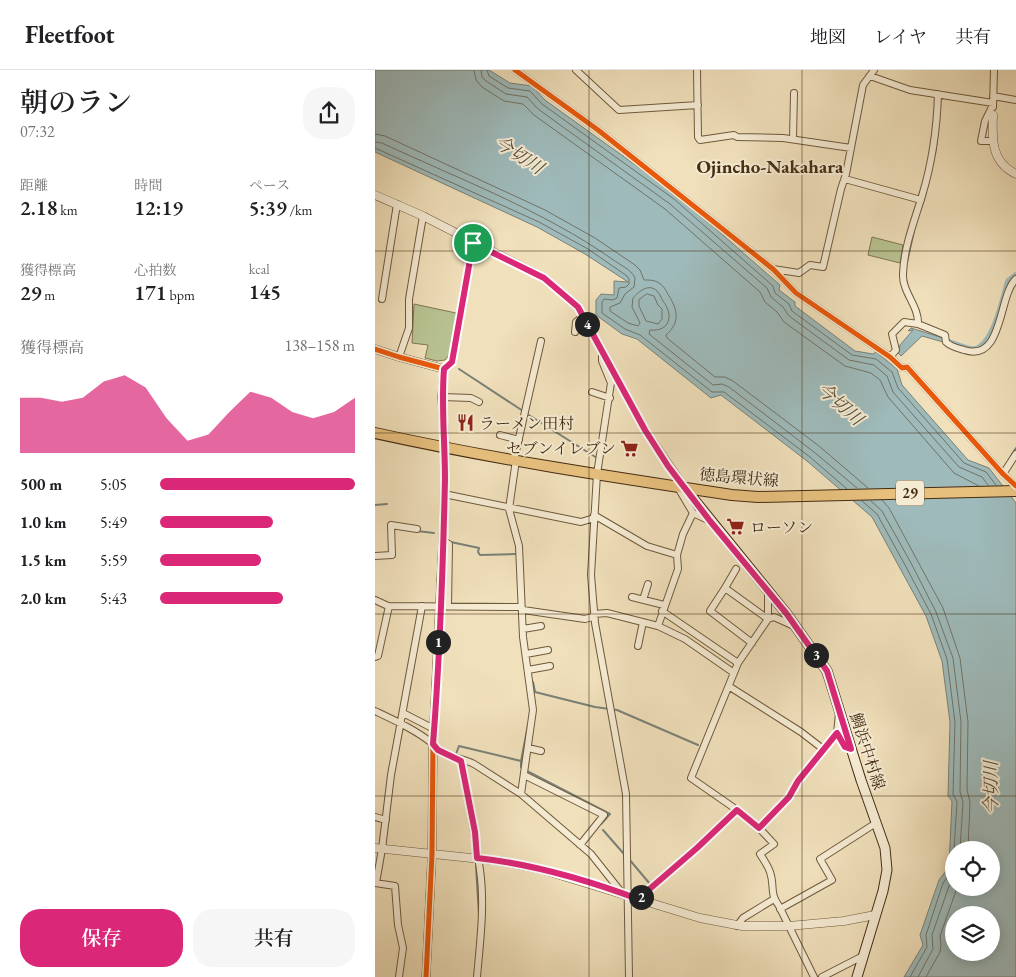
<!DOCTYPE html>
<html lang="ja">
<head>
<meta charset="utf-8">
<style>
	:root { --surface:#fff; --page:#f6f6f6; --text:#202124; --muted:#757577; --line:#e0e0e0; --accent:#db2777 }
	body { margin:0; font-family:"EB Garamond","Noto Serif JP",serif; background:var(--page); color:var(--text); height:100vh; display:flex; flex-direction:column; font-size:19px; white-space:nowrap }
	* { box-sizing:border-box; margin:0 }
	p { font-size:16px; color:var(--muted) }
	.icon { flex:none; width:28px; height:28px; fill:none; stroke:currentColor; stroke-width:2; stroke-linecap:round; stroke-linejoin:round }
	.map { position:relative; flex:1; overflow:hidden }
	.side { display:flex; flex-direction:column; background:var(--surface); width:375px }
	.side>* { flex:none }
	.fabs { position:absolute; left:570px; top:771px; display:grid; gap:10px }
	.fabs a { display:grid; place-items:center; width:55px; height:55px; border-radius:50%; background:var(--surface); box-shadow:0 2px 12px #0003; font-size:25px }
	.pin { position:absolute; display:grid; place-items:center; width:42px; height:42px; color:#fff; margin:-21px; border:2px solid #fff; border-radius:50%; box-shadow:0 1px 5px #0007 }
	.km { position:absolute; width:25px; height:25px; margin:-12px; border-radius:50%; background:#222; color:#fff; font-size:14px; line-height:25px; text-align:center }
	.round { display:grid; place-items:center; flex:none; width:52px; height:52px; border-radius:20px; background:var(--page) }
	.overview { display:flex; align-items:center; justify-content:space-between; height:85px; padding:0 20px }
	h1 { font-size:28px; font-weight:600; line-height:38px }
	.stats { display:grid; grid-template-columns:repeat(3,1fr); gap:8px; height:85px; padding:5px 20px }
	.stats div { display:grid; align-content:center }
	.stats b { font-size:21px; font-weight:600 }
	.stats small { font-size:14px; font-weight:400 }
	.stats p { font-size:14px }
	.chart { height:140px; padding:10px 20px }
	.chart p { display:flex; justify-content:space-between }
	.chart svg { width:100%; height:90px; margin-top:5px; fill:var(--accent); opacity:.7 }
	.primary-button { display:flex; gap:10px; margin-top:auto; padding:10px 20px }
	.primary-button a { flex:1; height:58px; border-radius:20px; background:var(--accent); color:#fff; font-size:20px; font-weight:600; line-height:58px; text-align:center }
	.primary-button a+a { background:var(--page); color:var(--text) }
	ul { padding:0 20px; list-style:none; font-size:16px }
	li { display:grid; grid-template-columns:80px 60px 1fr; align-items:center; height:38px }
	li i { height:12px; border-radius:6px; background:var(--accent) }
	header { display:flex; align-items:center; gap:30px; box-sizing:border-box; height:70px; padding:0 25px; background:var(--surface); border-bottom:1px solid var(--line) }
	header strong { font-size:24px }
	nav { display:flex; gap:28px; margin-inline-start:auto; font-size:18px }
	main { display:flex; flex:1; min-height:0 }
	.map>svg:first-child { display:block }
	.green { fill:#b8c291; stroke:#7e7752 }
	.water { fill:#9ebaba; stroke:#7a8177; fill-rule:evenodd }
	.lines { fill:none; stroke-linecap:round; stroke-linejoin:round }
	.shore { stroke:#717366; stroke-width:1 }
	.stream { stroke:#7a8177; stroke-width:2 }
	.canal { stroke:#9ebaba; stroke-width:5.5 }
	.minor-casing { stroke:#6f593c; stroke-width:8 }
	.tertiary-casing { stroke:#6f593c; stroke-width:9 }
	.secondary-casing { stroke:#442c12; stroke-width:11 }
	.primary-casing { stroke:#442c12; stroke-width:12 }
	.minor { stroke:#f5ebd3; stroke-width:6 }
	.tertiary { stroke:#f5ebd3; stroke-width:8 }
	.secondary { stroke:#f5ebd3; stroke-width:9 }
	.primary { stroke:#e8c07e; stroke-width:10 }
	.cycleway-casing { stroke:#f5ebd3; stroke-width:8 }
	.cycleway { stroke:#e8590c; stroke-width:5 }
	.route-casing { stroke:#fff; stroke-width:10 }
	.route { stroke:#db2777; stroke-width:6 }
	.grid { fill:none; stroke:#442c12; stroke-width:1; stroke-opacity:0.55 }
	.labels { text-anchor:middle; stroke-width:4; stroke-linejoin:round; paint-order:stroke }
	.shield { fill:#f5ebd3; stroke:#79654c; stroke-width:1 }
	.shield-label { font-size:15px; font-weight:bold; fill:#442c12 }
	.poi-label { font-size:16px; fill:#442c12; stroke:#f5ebd3; text-anchor:start }
	.street-label { font-size:16px; fill:#442c12; stroke:#f5ebd3 }
	.water-label { font-size:18px; font-style:italic; fill:#5a503c; stroke:#f5ebd3 }
	.quarter-label { font-size:19px; font-weight:bold; fill:#442c12; stroke:#f5ebd3 }
</style>
</head>
<body>
<header>
<strong>Fleetfoot</strong>
<nav><a>地図</a><a>レイヤ</a><a>共有</a></nav>
</header>
<main>
<section class="side">
<div class="overview"><div><h1>朝のラン</h1><p>07:32</p></div><a class="round"><svg class="icon" aria-label="share" viewBox="0 0 24 24"><path d="M12 15V3M7 8l5-5 5 5M5 13v7h14v-7"/></svg></a></div>
<div class="stats">
<div><p>距離</p><b>2.18<small> km</small></b></div>
<div><p>時間</p><b>12:19</b></div>
<div><p>ペース</p><b>5:39<small> /km</small></b></div>
</div>
<div class="stats">
<div><p>獲得標高</p><b>29<small> m</small></b></div>
<div><p>心拍数</p><b>171<small> bpm</small></b></div>
<div><p>kcal</p><b>145</b></div>
</div>
<div class="chart"><p><span>獲得標高</span>138–158 m</p>
<svg viewBox="0 0 160 44" preserveAspectRatio="none"><path d="M0 44V17L10 17L20 19L30 17L40 9L50 6L60 12L70 27L80 38L90 35L100 24L110 14L120 17L130 24L140 27L150 24L160 17V44z"/></svg>
</div>
<ul>
<li><b>500 m</b>5:05<i style="width:100%"></i></li>
<li><b>1.0 km</b>5:49<i style="width:58%"></i></li>
<li><b>1.5 km</b>5:59<i style="width:52%"></i></li>
<li><b>2.0 km</b>5:43<i style="width:63%"></i></li>
</ul>
<div class="primary-button"><a>保存</a><a>共有</a></div>
</section>
<div class="map">
<svg width="641" height="907" viewBox="0 0 641 907">
	<rect width="100%" height="100%" fill="#f0e0bb"/>
	<filter id="stains"><feTurbulence type="fractalNoise" baseFrequency=".004" numOctaves="4"/><feColorMatrix values="0 0 0 0 .2 0 0 0 0 .09 0 0 0 0 .02 0 0 0 .5 -.17"/></filter>
	<radialGradient id="worn" r=".72"><stop offset=".6" stop-color="#630" stop-opacity="0"/><stop offset="1" stop-color="#630" stop-opacity=".3"/></radialGradient>
	<path class="green" d="M497,167L528,175L525,193L493,185Z
		M39,234L81,243L77,281L70,290L62,291L50,288L53,275L37,273Z"/>
	<path class="water" d="M0,0H114L135,13L157,16L170,30L302,125L405,215L404,220L420,232V236L480,281L498,284L501,282L522,299L527,315L593,390L614,398L641,433V907H529L548,875L545,865L564,810L574,797L577,731L573,726L575,652L567,591L551,546L497,447L432,391L346,325L336,328L262,269L247,264L221,245V230L226,224L239,225V211L253,212L210,184L162,157L0,82ZM579,780H616V818H579ZM579,845H616V882H579Z
		M536,258L568,268V272L547,266L526,286L523,283L525,275L538,260L533,261Z"/>
	<g class="lines">
		<path class="shore" d="M99,0L101,10L107,17L129,31L148,34L159,45L290,139L385,222L390,232L402,242L409,252L470,296L496,303L505,310L513,327L579,403L604,416
			M106,0L107,7L111,11L131,24L152,27L163,39L295,134L392,218L396,227L408,237L414,246L474,290L499,295L512,306L518,322L584,397L607,407L613,415
			M112,0L114,6L133,18L155,21L167,34L299,129L398,216L400,223L414,234L417,241L477,285L501,289L517,302L523,318L589,393L611,402L621,415
			M0,64L10,66L170,140L220,168L260,195L265,200L269,210C274,210 280,210 284,213C290,217 291,221 294,226C303,240 305,253 291,265L292,268L340,307H350L358,311L444,376L493,418
			M0,72L7,73C84,109 167,140 237,189C245,195 256,199 260,208L259,217L250,224L245,233L235,237V241L253,253L263,256L265,253L257,237L258,228C264,221 274,213 282,221C285,224 286,228 288,231C299,245 295,262 275,260L274,264L338,315L347,314L354,317L439,382L482,418
			M0,78L164,152L213,179L252,206L254,209V214L251,217L244,218L242,228L238,230L229,229L227,232V243L250,259L265,265L337,322H349L435,387L472,419
			M272,224L279,226L283,235L287,239V249L283,254L271,251L264,236V230Z
			M507,430L514,438L568,538L585,588L593,652L592,720L595,732L593,780
			M487,431L502,444L530,495L556,544L572,589L580,652L578,724L582,732L579,780
			M496,431L507,441L536,493L561,542L578,588L586,652L585,722L588,732L585,780
			M535,907L552,877L551,865L568,813L578,800L579,793
			M543,907L558,879L557,865L574,816L579,809
			M551,907L565,882L566,875L565,866L582,818"/>
		<path class="stream" d="M560,84L562,69
			M532,192L539,161
			M84,299L148,341
			M152,344L222,388
			M636,386L641,378
			M0,435L12,434
			M42,461L59,463
			M76,472L104,478L103,482L105,485L140,484
			M158,612L160,622L220,637L242,640L323,675
			M64,676L77,684H81L84,676L146,691V697L148,699
			M146,691L153,655
			M152,701L235,744L226,754
			M228,760L249,784
			M326,770L355,742
			M254,789L275,814L310,785
			M101,796L104,846"/>
		<path class="canal" d="M571,271C578,273 592,279 598,279C618,278 628,227 633,211L641,205"/>
		<defs>
			<path id="minor" d="M140,0L223,60L398,199L421,223L515,287L527,298L532,297L628,404L641,416
				M201,0L244,40L323,35
				M322,0L323,67L325,70L359,65L362,67L408,68L476,78
				M495,6L535,20L618,33
				M563,24C562,59 557,93 547,126C539,152 529,177 528,204C527,222 544,236 543,254L570,265L571,272C576,277 582,278 589,280C629,293 623,225 641,209
				M618,26L641,30
				M618,37L619,0
				M418,69L419,23
				M618,71H606L610,51L618,35
				M470,109L546,130
				M398,199L424,203L435,195L448,197L466,119L471,104L488,15L499,0
				M7,229L22,134
				M200,262L201,252L208,246
				M227,282V291L236,313L222,404L216,505L220,553L251,724L254,907
				M24,287L34,258V229L48,146
				M515,287L521,280L517,264L529,252L543,254
				M69,299L77,292L98,173
				M217,322L235,328
				M67,327L96,328L104,332
				M125,365L144,370
				M139,390L166,271
				M141,390L134,439L144,476L148,567L158,640L146,724
				M628,404L641,384
				M302,416L318,443
				M69,424L206,452L219,448
				M219,445L272,476L302,485
				M68,471L74,474L73,536
				M0,486L17,485L16,455L42,459
				M350,518L361,499
				M393,522V549L363,593L316,708L362,740L384,758L399,774L385,784C389,790 393,796 395,802C400,816 394,823 404,836L439,907
				M257,527L289,535
				M0,530L13,536L146,537L148,540L210,549L217,547L219,544L232,543L283,556L303,499L302,485L308,464L318,443L335,451
				M268,530L273,514
				M287,541L363,593
				M283,556L310,569L359,603
				M148,559L166,556
				M377,573L335,541L350,518L393,549L399,547L419,556
				M263,576L268,552
				M151,584L173,580
				M0,587L3,586L14,536
				M153,600L175,596
				M355,617L426,662L448,679
				M0,641C19,650 41,660 58,674C60,675 61,678 63,680C73,688 88,688 99,694L146,724L216,784L247,823
				M28,643L59,659
				M462,663L470,677L476,679
				M153,678L166,681
				M86,691C93,728 100,764 105,800C110,835 105,872 102,907
				M149,705L229,745L205,775
				M0,747L11,750
				M384,758L414,727L423,711L462,663L464,643
				M0,813L20,816L23,855L28,878L24,907
				M1,813L7,779L16,705L47,536
				M263,829L322,778L362,740
				M405,839L457,810L445,789L501,753
				M362,856L368,848L399,829
				M447,907L486,887"/>
			<path id="tertiary" d="M618,45C617,69 616,92 641,104
				M0,125L48,146L169,208L203,237L270,360L309,417
				M0,279L24,287L69,299L67,327L70,378L69,448L58,674L57,784L51,907
				M0,778L125,791L165,799L325,848L367,856H414L469,851L500,845"/>
			<path id="secondary" d="M309,417L411,543L452,601L486,710L510,778L512,800L508,821L482,907"/>
			<path id="primary" d="M0,363C118,389 237,407 357,425L383,427L641,421"/>
		</defs>
		<use href="#minor" class="minor-casing"/>
		<use href="#tertiary" class="tertiary-casing"/>
		<use href="#secondary" class="secondary-casing"/>
		<use href="#primary" class="primary-casing"/>
		<use href="#minor" class="minor"/>
		<use href="#tertiary" class="tertiary"/>
		<use href="#secondary" class="secondary"/>
		<use href="#primary" class="primary"/>
		<defs>
			<path id="cycleway" d="M140,0L223,60L398,199L421,223L515,287L527,298L532,297L628,404L641,416
				M0,279L24,287L69,299L67,327L70,378L69,448L58,674L57,784L51,907"/>
		</defs>
		<use href="#cycleway" class="cycleway-casing"/>
		<use href="#cycleway" class="cycleway"/>
	</g>
	<g class="lines">
		<defs>
			<path id="route" d="M98,173L169,208L203,237L270,360L293,396L335,451L411,543L452,601L476,679L470,677L462,663L423,711L414,727L384,758L362,740L322,778L263,829C212,810 157,794 102,788L100,762L86,691L63,680L58,674C65,586 68,497 70,409C70,372 66,335 69,299L77,292Z"/>
		</defs>
		<use href="#route" class="route-casing"/>
		<use href="#route" class="route"/>
	</g>
	<path class="grid" d="M214,0V907M427,0V907M0,181H641M0,363H641M0,544H641M0,726H641"/>
	<defs>
		<symbol id="restaurant-bare" viewBox="-9 -9 18 18"><path d="M-5-6h1v4h1v-4h1v4h1v-4h1v5L-1.5 .5V6h-2V.5L-5-1ZM5-6V6H3V1.5H1.5Q1.5-4 5-6Z" fill="#8f2418" stroke="#f5ebd3" stroke-width="2.5" paint-order="stroke"/></symbol>
		<symbol id="supermarket-bare" viewBox="-9 -9 18 18"><path d="M-6-5.5h2.5l.6 2H6L4.5 2H-2.5L-4.4-4H-6ZM-1.5 3.2a1.3 1.3 0 1 0 .1 0ZM3 3.2a1.3 1.3 0 1 0 .1 0Z" fill="#8f2418" stroke="#f5ebd3" stroke-width="2.5" paint-order="stroke"/></symbol>
	</defs>
	<g fill-rule="evenodd">
		<use href="#restaurant-bare" x="78" y="340" width="25" height="25"/>
		<use href="#supermarket-bare" x="242" y="366" width="25" height="25"/>
		<use href="#supermarket-bare" x="348" y="444" width="25" height="25"/>
	</g>
	<g class="labels">
		<rect class="shield" x="521" y="410.5" width="28" height="25" rx="4"/>
		<g class="shield-label">
			<text x="535" y="428">29</text>
		</g>
		<g class="poi-label">
			<text x="104" y="359">ラーメン田村</text>
			<text x="241" y="384" text-anchor="end">セブンイレブン</text>
			<text x="375" y="463">ローソン</text>
		</g>
		<g class="street-label">
			<text transform="translate(364 407) rotate(5)" y="6">徳島環状線</text>
			<text transform="translate(493 681) rotate(72)" y="6">鯛浜中村線</text>
		</g>
		<g class="water-label">
			<text transform="translate(144 85) rotate(33)" y="6">今切川</text>
			<text transform="translate(465 334) rotate(41)" y="6">今切川</text>
			<text transform="translate(616 718) rotate(-90)" y="6">今切川</text>
		</g>
		<g class="quarter-label">
			<text x="395" y="103">Ojincho-Nakahara</text>
		</g>
	</g>
	<rect width="100%" height="100%" filter="url(#stains)"/>
	<rect width="100%" height="100%" fill="url(#worn)"/>
</svg>
<div class="fabs">
<a><svg class="icon" aria-label="locate" viewBox="0 0 24 24"><circle cx="12" cy="12" r="6"/><path d="M12 2v4M12 18v4M2 12h4M18 12h4"/></svg></a>
<a><svg class="icon" aria-label="layers" viewBox="0 0 24 24"><path d="M12 4l9 5-9 5-9-5zM3 14l9 5 9-5"/></svg></a>
</div>
<div class="pin" style="left:98px;top:173px;background:#1e9e55"><svg class="icon" aria-label="arrive" viewBox="0 0 24 24"><path d="M6 21V4h12l-3 4 3 4H6"/></svg></div>
<b class="km" style="left:63px;top:572px">1</b>
<b class="km" style="left:266px;top:827px">2</b>
<b class="km" style="left:441px;top:585px">3</b>
<b class="km" style="left:212px;top:254px">4</b>
</div>
</main>
</body>
</html>
